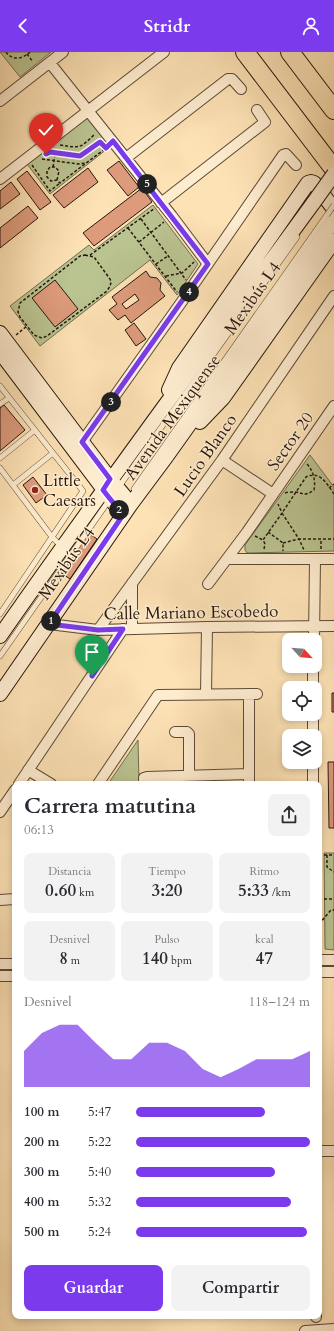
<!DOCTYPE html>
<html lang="es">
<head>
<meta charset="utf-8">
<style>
	:root { --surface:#fff; --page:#f2f2f3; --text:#2b2b33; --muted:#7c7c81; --accent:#7c3aed }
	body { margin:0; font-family:Cardo,serif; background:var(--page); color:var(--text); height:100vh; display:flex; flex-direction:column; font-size:15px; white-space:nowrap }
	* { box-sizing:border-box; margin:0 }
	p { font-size:13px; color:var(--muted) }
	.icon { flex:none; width:22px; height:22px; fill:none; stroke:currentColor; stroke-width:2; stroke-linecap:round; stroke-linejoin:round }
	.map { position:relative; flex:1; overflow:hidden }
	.side { position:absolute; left:12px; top:729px; width:310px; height:538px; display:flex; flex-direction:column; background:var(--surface); border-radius:8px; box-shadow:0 2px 6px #0003 }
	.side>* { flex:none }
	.needle { width:26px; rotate:116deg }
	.buttons { position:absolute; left:282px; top:581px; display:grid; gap:8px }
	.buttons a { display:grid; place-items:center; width:40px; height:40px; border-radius:8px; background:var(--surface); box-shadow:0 2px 6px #0003; font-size:20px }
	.pin { position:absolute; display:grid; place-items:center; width:34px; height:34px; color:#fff; margin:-41px -17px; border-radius:50% 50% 50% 0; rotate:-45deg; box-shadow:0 0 4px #0007 }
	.pin .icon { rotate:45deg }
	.km { position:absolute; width:20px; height:20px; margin:-10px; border-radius:50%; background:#222; color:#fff; font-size:11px; line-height:20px; text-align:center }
	.round { display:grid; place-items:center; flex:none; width:42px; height:42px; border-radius:8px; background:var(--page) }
	.overview { display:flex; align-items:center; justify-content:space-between; height:68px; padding:0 12px }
	h1 { font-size:22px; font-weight:600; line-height:30px }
	.stats { display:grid; grid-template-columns:repeat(3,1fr); gap:6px; height:68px; padding:4px 12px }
	.stats div { display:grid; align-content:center; border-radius:8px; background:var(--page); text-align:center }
	.stats b { font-size:17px; font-weight:600 }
	.stats small { font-size:11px; font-weight:400 }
	.stats p { font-size:11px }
	.chart { height:112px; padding:8px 12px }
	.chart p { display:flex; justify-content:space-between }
	.chart svg { width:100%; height:72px; margin-top:4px; fill:var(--accent); opacity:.7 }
	.action { display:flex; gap:8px; margin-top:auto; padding:8px 12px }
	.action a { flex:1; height:46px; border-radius:8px; background:var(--accent); color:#fff; font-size:16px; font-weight:600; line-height:46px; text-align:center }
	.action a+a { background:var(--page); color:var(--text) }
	ul { padding:0 12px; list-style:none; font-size:13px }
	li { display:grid; grid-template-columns:64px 48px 1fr; align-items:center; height:30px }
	li i { height:10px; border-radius:5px; background:var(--accent) }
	header { display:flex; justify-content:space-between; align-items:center; height:52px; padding:0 12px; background:var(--accent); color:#fff; font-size:18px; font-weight:600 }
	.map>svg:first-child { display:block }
	.green { fill:#bac491; stroke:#706d4f }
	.building { fill:#dd9b7c; stroke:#27160d; fill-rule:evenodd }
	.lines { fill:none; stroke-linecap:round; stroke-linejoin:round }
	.service-casing { stroke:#5c4937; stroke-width:6 }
	.minor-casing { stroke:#5c4937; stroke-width:12 }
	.secondary-casing { stroke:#27160d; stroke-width:16 }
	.motorway-casing { stroke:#27160d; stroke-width:20 }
	.path { stroke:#27160d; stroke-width:1.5; stroke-dasharray:3 2; stroke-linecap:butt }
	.service { stroke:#feeccf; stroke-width:5 }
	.minor { stroke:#feeccf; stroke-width:10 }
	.secondary { stroke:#feeccf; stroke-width:14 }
	.motorway { stroke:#fde2b5; stroke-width:18 }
	.service-bridge-casing { stroke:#5c4937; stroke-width:6; stroke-linecap:butt }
	.secondary-bridge-casing { stroke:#27160d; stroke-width:16; stroke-linecap:butt }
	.service-bridge { stroke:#feeccf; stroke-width:5 }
	.secondary-bridge { stroke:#feeccf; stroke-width:14 }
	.route-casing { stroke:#fff; stroke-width:8 }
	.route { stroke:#7c3aed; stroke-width:5 }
	.poi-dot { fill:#8f2418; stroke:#feeccf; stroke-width:1.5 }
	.labels { text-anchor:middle; stroke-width:3; stroke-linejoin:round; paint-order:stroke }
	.street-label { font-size:17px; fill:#27160d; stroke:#feeccf }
	.poi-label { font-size:17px; fill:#27160d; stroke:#feeccf; text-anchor:start }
</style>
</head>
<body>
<header><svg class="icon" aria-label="back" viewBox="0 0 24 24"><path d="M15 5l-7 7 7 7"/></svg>Stridr<svg class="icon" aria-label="person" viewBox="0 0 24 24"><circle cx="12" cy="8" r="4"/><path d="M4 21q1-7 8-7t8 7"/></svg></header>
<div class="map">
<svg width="334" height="1279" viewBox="0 0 334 1279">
	<rect width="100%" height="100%" fill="#fde2b5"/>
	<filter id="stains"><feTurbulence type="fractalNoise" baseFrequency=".005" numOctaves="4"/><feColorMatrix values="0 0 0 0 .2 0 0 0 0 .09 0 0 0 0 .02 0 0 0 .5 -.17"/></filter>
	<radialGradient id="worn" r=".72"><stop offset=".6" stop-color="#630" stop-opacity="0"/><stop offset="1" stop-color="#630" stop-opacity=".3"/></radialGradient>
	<path class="green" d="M0,0H51L20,25Z
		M89,64L112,93L50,142L27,112Z
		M153,153L198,212L177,243L150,208L40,294L10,254L89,193L94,198Z
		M310,403L334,435V499L247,501L245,498V493Z
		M138,688L139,732H108Z
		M324,801H334V898L325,897Z"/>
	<path class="building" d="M119,109L139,135L128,144L107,118Z
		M88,116L98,130L64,156L53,143Z
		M27,119L51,150L40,158L17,127Z
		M11,130L20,142L0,157V139Z
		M142,136L152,150L94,194L83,181Z
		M28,154L38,166L0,196V176Z
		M146,219L150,225L157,226L161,231L160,238L165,244L131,271L125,263L118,268L109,258L117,252L112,245ZM135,242L139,248L126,257L122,252Z
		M55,228L78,257L55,275L32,246Z
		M134,271L146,287L136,294L125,278Z
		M4,353L25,378L0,399V356Z
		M33,425L47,443L36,451L23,433Z
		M87,480L97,487L70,527L60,520Z
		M332,641H334V660H332Z
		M328,710H334V776H329Z"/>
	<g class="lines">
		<defs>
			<path id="service" d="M0,334L83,439L0,562
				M0,352L9,346
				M0,406L35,378
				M0,416L52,485L61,494
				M13,433L53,401
				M118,436L297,185
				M134,437L327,163
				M0,604L110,447"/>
			<path id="minor" d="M50,11L172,164L208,212
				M0,49L63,0
				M126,106L228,27H232L241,37
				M0,127L164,0
				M161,151L265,70L257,58
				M82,390L183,248L283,103L286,102L296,113
				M222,408L273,442
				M227,507H334
				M132,531V577
				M208,532L247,480L334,354
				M49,572L98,578L207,575L334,574
				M98,578L222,408L334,244
				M314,588L315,507
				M313,636V614
				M206,642L207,575
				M249,642V732
				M175,680H187L189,682V723
				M313,684V662
				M28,718L51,732
				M19,732L123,577
				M98,732L158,643L257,642
				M144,732V726L147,725L249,722
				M313,732V710
				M0,760L15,738
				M0,848L15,847
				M319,908H334
				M0,912H15
				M319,920H334
				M0,924H15
				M319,1099H334
				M316,1264V1265
				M305,1279L334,1277"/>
			<path id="secondary" d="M0,281L110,427L131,452
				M0,300L123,463
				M169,338L179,316L308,131L311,130L314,131L334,157
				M200,370L223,346L334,189
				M0,584C102,437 209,294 314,150
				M0,642L131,452L166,405L334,169"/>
			<path id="motorway" d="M245,0L334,117
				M290,0L334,58"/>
		</defs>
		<use href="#service" class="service-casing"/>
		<use href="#minor" class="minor-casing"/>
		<use href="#secondary" class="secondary-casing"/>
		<use href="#motorway" class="motorway-casing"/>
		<path class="path" d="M6,0C12,9 23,7 30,0
			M27,2L33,10
			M60,93C81,96 79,97 95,82
			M49,101L80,104L100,90
			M42,107L78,112L86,111
			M32,113L50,139L60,131
			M53,115L56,97
			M57,128L59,119L55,115H50L47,119V125L51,129L57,128L60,131L106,96
			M141,167L186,228
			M128,176L177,240
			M139,190L164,170
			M85,203L94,205L110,227C112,232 110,234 107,239L47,284L42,286L34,283L20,265L18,260L20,251L80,204Z
			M90,203L155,156
			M156,212L168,204
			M166,224L182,221L194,210
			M16,283L27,274
			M329,436L334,432
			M285,441C288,440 292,440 295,440C304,441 304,445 314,438C316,428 313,418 306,411
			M334,442C327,432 320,418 306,425L282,461L299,487H334
			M268,480L283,491V499
			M255,484L263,488
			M283,491L299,487L304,498
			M264,497L265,492L263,488L282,461L278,452
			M321,497V487
			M319,803H334
			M327,803V815L334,820
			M319,847H334
			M319,872L331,858H334"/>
		<use href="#service" class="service"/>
		<use href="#minor" class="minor"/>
		<use href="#secondary" class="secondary"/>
		<use href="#motorway" class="motorway"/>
		<defs>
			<path id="service-bridge" d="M327,163L334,153"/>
			<path id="secondary-bridge" d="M314,150L334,122"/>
		</defs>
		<use href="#service-bridge" class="service-bridge-casing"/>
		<use href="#secondary-bridge" class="secondary-bridge-casing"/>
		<use href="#service-bridge" class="service-bridge"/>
		<use href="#secondary-bridge" class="secondary-bridge"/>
	</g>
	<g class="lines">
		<defs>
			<path id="route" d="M46,102L50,100L80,104L100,90L106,96L113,89L208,212L82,390L110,427L103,438L123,463L49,572L98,578L123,577L92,624"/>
		</defs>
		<use href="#route" class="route-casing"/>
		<use href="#route" class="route"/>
	</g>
	<circle class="poi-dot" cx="35" cy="438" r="4"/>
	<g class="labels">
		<g class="street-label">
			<text transform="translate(252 246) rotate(-55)" y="6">Mexibús L4</text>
			<text transform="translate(172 365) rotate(-54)" y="6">Avenida Mexiquense</text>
			<text transform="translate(290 389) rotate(-55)" y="6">Sector 20</text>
			<text transform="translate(205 403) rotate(-55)" y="6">Lucio Blanco</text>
			<text transform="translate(66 511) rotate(-55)" y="6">Mexibús L4</text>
			<text transform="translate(191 560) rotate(-1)" y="6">Calle Mariano Escobedo</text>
		</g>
		<g class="poi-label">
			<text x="43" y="434">Little<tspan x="43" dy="20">Caesars</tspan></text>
		</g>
	</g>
	<rect width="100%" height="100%" filter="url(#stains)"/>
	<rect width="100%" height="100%" fill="url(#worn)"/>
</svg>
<div class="buttons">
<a><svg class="needle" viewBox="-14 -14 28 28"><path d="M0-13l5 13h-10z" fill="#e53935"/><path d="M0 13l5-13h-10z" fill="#7c7c81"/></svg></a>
<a><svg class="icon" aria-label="locate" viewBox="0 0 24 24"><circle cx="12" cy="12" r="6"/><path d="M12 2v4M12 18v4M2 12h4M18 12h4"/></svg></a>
<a><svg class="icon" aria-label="layers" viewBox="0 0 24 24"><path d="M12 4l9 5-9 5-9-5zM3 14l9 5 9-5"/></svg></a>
</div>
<div class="pin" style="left:92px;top:624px;background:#1e9e55"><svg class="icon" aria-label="arrive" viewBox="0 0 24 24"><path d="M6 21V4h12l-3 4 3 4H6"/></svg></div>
<div class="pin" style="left:46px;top:102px;background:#d93025"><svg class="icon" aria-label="check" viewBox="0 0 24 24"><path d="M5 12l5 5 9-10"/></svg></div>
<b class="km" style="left:51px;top:569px">1</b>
<b class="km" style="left:119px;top:458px">2</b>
<b class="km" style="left:111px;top:350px">3</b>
<b class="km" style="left:189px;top:240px">4</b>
<b class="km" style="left:147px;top:132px">5</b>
<section class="side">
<div class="overview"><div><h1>Carrera matutina</h1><p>06:13</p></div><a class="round"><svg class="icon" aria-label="share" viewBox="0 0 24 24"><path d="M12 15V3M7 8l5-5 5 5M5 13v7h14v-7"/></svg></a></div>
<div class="stats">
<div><p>Distancia</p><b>0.60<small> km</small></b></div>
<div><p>Tiempo</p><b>3:20</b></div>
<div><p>Ritmo</p><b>5:33<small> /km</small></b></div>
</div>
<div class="stats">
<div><p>Desnivel</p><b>8<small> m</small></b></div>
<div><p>Pulso</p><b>140<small> bpm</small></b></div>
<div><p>kcal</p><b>47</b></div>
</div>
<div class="chart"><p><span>Desnivel</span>118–124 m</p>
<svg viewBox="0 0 160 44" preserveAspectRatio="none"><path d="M0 44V22L10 11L20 6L30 6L40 17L50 27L60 27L70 17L80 17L90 22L100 33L110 38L120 33L130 27L140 27L150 27L160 22V44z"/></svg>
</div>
<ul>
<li><b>100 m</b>5:47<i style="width:74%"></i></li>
<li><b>200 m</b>5:22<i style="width:100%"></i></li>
<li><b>300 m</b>5:40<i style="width:80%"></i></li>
<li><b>400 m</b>5:32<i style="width:89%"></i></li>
<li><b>500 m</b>5:24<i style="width:98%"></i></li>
</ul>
<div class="action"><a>Guardar</a><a>Compartir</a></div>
</section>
</div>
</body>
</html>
